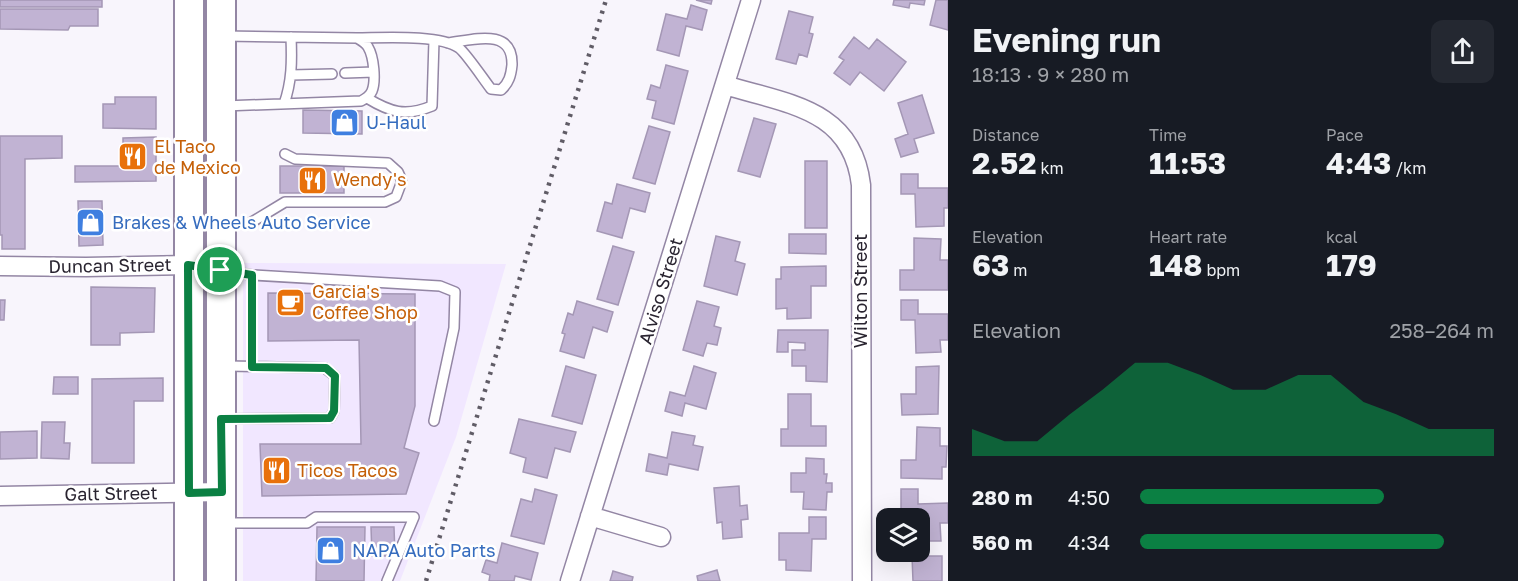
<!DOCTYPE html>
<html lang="en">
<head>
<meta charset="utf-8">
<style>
	:root { --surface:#171b24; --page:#242831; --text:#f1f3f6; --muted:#9ea1a6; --accent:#0b8043 }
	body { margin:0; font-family:"Golos Text",sans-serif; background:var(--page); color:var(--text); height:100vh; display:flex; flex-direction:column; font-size:22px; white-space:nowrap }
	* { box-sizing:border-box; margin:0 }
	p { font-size:20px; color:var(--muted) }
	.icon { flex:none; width:33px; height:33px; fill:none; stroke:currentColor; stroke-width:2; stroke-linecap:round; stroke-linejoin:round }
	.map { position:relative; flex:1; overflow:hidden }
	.details { display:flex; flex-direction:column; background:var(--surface); width:570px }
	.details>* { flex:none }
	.controls { position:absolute; left:876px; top:508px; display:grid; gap:12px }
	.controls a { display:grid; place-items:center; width:54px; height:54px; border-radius:12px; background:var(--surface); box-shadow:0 6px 24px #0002; font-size:30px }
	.pin { position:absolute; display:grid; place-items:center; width:51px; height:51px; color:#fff; margin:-26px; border:3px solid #fff; border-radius:50%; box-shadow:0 2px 6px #0007 }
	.round { display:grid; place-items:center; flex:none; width:63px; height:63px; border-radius:12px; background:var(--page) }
	.head { display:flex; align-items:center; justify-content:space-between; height:102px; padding:0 24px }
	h1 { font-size:33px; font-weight:700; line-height:45px }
	.metrics { display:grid; grid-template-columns:repeat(3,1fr); gap:9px; height:102px; padding:6px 24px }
	.metrics div { display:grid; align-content:center }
	.metrics b { font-size:30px; font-weight:700 }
	.metrics small { font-size:16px; font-weight:400 }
	.metrics p { font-size:16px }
	.chart { height:168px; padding:12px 24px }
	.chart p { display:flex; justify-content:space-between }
	.chart svg { width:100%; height:108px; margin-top:6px; fill:var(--accent); opacity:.7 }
	ul { padding:0 24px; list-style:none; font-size:20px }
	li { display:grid; grid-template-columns:96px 72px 1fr; align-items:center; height:45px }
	li i { height:15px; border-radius:8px; background:var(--accent) }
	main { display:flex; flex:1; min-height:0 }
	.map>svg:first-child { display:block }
	.built { fill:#f1e7ff }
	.building { fill:#c1b3d3; stroke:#a497b5; stroke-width:1.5 }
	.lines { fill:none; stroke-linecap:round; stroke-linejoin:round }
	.service-casing { stroke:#9386a4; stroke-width:12 }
	.minor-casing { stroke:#9386a4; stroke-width:21 }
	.primary-casing { stroke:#9386a4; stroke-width:32 }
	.service { stroke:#fff; stroke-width:9 }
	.minor { stroke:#fff; stroke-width:18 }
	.primary { stroke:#fff; stroke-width:28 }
	.rail { stroke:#605c66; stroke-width:4.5; stroke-dasharray:3 6; stroke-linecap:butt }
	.route-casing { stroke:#fff; stroke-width:12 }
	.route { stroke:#0b8043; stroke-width:8 }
	.labels { text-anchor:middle; stroke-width:5; stroke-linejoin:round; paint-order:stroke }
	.shop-label { font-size:18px; fill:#366cbe; stroke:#fff; text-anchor:start }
	.food-label { font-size:18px; fill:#c56008; stroke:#fff; text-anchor:start }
	.street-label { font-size:18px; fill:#292430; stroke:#fff }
</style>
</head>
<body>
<main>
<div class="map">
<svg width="948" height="581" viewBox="0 0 948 581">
	<rect width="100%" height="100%" fill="#f8f5fc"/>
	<path class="built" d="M243,263L506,264L456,437L400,581H243Z"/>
	<path class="building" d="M0,0H102V7H0Z
		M696,0H712L711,4Z
		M894,0H925L924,5L910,3L909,8L893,5Z
		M936,0H948V30L930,25Z
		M691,5L707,10L702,30L686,26L679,56L657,50L666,14L687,19Z
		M0,9H98V26H70L68,30L0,29Z
		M789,11L813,17L809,33L813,34L807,57L799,54L796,64L776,59Z
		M854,37L869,49L877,39L906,62L884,91L860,72L850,85L834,73L844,60L839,57Z
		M666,65L688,71L674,124L652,118L656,101L647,99L651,85L660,88Z
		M922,95L934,133L914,139L918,152L901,157L895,139L908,134L898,103Z
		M115,97H156V129L103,128V104H115Z
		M303,110L362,111V134L303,133Z
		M754,118L776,124L760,177L738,171Z
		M649,126L670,132L655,184L633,178Z
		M0,136H62V158L25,159V249H2V235H0Z
		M156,137V181L75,182V166H123V138Z
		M805,161H827V228H805Z
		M280,166H344V193H280Z
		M901,174H918V188H948V208H944V226L916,227L915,194H901Z
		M617,184L650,193L645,212L630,208L622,238L597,231L605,202L612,204Z
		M78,201H102L103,245L79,246Z
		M789,234H826V254L789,253Z
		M716,236L740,242L735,261L745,264L737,295L704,286Z
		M914,238L941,239L940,260H948V290H900V270H914Z
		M613,246L634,252L618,305L597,299Z
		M826,266V286H811V318L787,319V308L776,309V279H781V267Z
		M91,287L155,288L154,332L120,333V345H91Z
		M268,293L415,294V406L404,448L419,453L406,494L262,496L260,444H361L359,340L268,341Z
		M0,300H5L4,320H0Z
		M901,300H918V314H948V340H940L941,352L916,353L915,320H901Z
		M577,301L613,312L607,332L593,327L584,358L560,351L565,334L562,333L568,313L573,315Z
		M697,301L719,307L714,326L721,328L717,345L707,343L703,356L683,350Z
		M778,330H828L827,382L806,381V366H792V350H805V343L788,342V352H777Z
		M566,366L596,375L582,424L552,416Z
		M694,366L716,373L706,409L685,403L682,416L665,411L670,392L685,396Z
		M939,366L938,414L902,415L901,394H916V367Z
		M54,377H78V394H53Z
		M163,378V401H134V463H92V379Z
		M788,394H811V426H826V446H781V429H788Z
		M519,419L576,432L570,452L555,448L547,478L523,472L526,458L510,453Z
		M42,422H65L64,443H70L69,459L41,458Z
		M917,427L940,428V446H947L946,467H942V479L901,478V460H916Z
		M37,431V458L0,459V432Z
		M672,432L695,436L693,445L703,447L698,470L669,464L667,475L646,471L649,454L667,458Z
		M806,458L824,459V474H827L826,483H832V492H827L826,510L803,509L804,492H791V473H806Z
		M739,486L740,506L747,505L748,519L741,520L742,537L723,539L722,522L717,523L714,488Z
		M535,489L557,495L544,544L511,536L521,499L532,502Z
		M901,489H918V504L948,503V523H940L941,541H920V519H916V510H901Z
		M809,517H826V539H812L811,571L786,570V560H779V533H809Z
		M317,527H365L364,581H316Z
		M371,527H394L395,556H372Z
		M502,543L538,553L531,580L515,576L514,581H489L490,575L482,572L486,560L497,563Z
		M912,556H942V581H913Z
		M717,570L720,581H698L697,576Z
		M613,571L633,577L632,581H610Z"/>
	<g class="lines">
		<defs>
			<path id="service" d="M223,36L357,38C362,41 366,43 368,47C374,57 376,81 372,91C370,96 365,99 361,101L224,106
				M357,38C381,38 440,34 459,48C466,53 484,80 491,89L501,90C509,83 511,75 512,65C513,27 473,40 448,43
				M345,73L374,72
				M291,75L332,74
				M367,98C390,112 405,117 432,106L434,40
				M284,104C292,81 292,61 291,37
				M252,222L285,202H385L396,197L402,181L398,172L388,163L295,159L285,154
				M225,271L252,275L440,286L455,292L454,328L434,421
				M252,367V275
				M224,419L330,418L334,411L335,376L325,368L226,366
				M224,523H307L316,517H414L387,581"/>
			<path id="minor" d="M725,85C786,104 852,108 861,185L862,581
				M0,266L86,267L188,265L220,270
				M0,496L222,492
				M590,516L661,537
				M570,581L751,0"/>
			<path id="primary" d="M221,0V581
				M189,581V0"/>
		</defs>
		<use href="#service" class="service-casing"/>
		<use href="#minor" class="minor-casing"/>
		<use href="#primary" class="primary-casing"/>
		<use href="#service" class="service"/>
		<use href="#minor" class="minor"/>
		<use href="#primary" class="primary"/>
		<path class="rail" d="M426,581L606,0"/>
	</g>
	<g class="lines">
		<defs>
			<path id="route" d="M188,265L252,275V367L326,368L335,376L334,411L330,418L221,419L222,492L189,493Z"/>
		</defs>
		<use href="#route" class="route-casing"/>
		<use href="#route" class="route"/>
	</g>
	<defs>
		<symbol id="shop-square" viewBox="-11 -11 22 22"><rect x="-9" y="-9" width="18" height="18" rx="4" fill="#3f7fe0" stroke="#fff"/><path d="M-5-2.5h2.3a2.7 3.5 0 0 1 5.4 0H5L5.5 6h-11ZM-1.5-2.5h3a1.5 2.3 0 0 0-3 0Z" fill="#fff"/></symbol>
		<symbol id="restaurant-square" viewBox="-11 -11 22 22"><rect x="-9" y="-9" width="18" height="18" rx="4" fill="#e8710a" stroke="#fff"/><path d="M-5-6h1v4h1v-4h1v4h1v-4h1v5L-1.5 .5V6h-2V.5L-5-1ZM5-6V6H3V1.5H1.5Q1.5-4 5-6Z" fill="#fff"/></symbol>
		<symbol id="cafe-square" viewBox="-11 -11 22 22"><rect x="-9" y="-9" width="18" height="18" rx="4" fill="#e8710a" stroke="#fff"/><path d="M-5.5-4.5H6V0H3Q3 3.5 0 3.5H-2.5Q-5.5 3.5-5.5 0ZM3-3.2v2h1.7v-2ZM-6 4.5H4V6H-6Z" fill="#fff"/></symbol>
	</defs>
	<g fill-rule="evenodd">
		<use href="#shop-square" x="328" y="106" width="33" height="33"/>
		<use href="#restaurant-square" x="116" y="140" width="33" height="33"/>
		<use href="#restaurant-square" x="296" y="164" width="33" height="33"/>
		<use href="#shop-square" x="74" y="206" width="33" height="33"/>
		<use href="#cafe-square" x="274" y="286" width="33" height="33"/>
		<use href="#restaurant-square" x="260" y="454" width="33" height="33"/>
		<use href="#shop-square" x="314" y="534" width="33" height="33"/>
	</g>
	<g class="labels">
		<g class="shop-label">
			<text x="366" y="129">U-Haul</text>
			<text x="112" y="229">Brakes &amp; Wheels Auto Service</text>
			<text x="352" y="557">NAPA Auto Parts</text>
		</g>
		<g class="food-label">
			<text x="154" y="153">El Taco<tspan x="154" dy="21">de Mexico</tspan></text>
			<text x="333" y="186">Wendy's</text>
			<text x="312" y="298">Garcia's<tspan x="312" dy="21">Coffee Shop</tspan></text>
			<text x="297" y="477">Ticos Tacos</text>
		</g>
		<g class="street-label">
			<text transform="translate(110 266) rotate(-1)" y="6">Duncan Street</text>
			<text transform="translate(661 291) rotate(-73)" y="6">Alviso Street</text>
			<text transform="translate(861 291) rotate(-90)" y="6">Wilton Street</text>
			<text transform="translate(111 494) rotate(-1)" y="6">Galt Street</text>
		</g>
	</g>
</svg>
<div class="controls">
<a><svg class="icon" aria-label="layers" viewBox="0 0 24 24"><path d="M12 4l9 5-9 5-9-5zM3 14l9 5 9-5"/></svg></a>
</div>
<div class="pin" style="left:220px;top:270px;background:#1e9e55"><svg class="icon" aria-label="arrive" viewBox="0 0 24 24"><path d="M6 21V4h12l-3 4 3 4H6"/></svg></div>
</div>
<section class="details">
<div class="head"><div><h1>Evening run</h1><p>18:13 · 9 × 280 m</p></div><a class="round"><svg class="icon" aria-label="share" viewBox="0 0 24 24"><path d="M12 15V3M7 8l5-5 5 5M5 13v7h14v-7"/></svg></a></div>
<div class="metrics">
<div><p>Distance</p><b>2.52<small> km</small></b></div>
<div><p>Time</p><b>11:53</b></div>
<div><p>Pace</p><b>4:43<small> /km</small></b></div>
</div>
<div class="metrics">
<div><p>Elevation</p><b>63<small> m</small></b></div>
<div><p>Heart rate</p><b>148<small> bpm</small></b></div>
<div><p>kcal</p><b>179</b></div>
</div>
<div class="chart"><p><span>Elevation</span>258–264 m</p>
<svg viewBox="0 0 160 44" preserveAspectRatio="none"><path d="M0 44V33L10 38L20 38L30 27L40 17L50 6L60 6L70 11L80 17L90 17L100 11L110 11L120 22L130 27L140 33L150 33L160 33V44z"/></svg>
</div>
<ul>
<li><b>280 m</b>4:50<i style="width:69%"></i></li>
<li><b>560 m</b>4:34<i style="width:86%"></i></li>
</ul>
</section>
</main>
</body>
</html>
